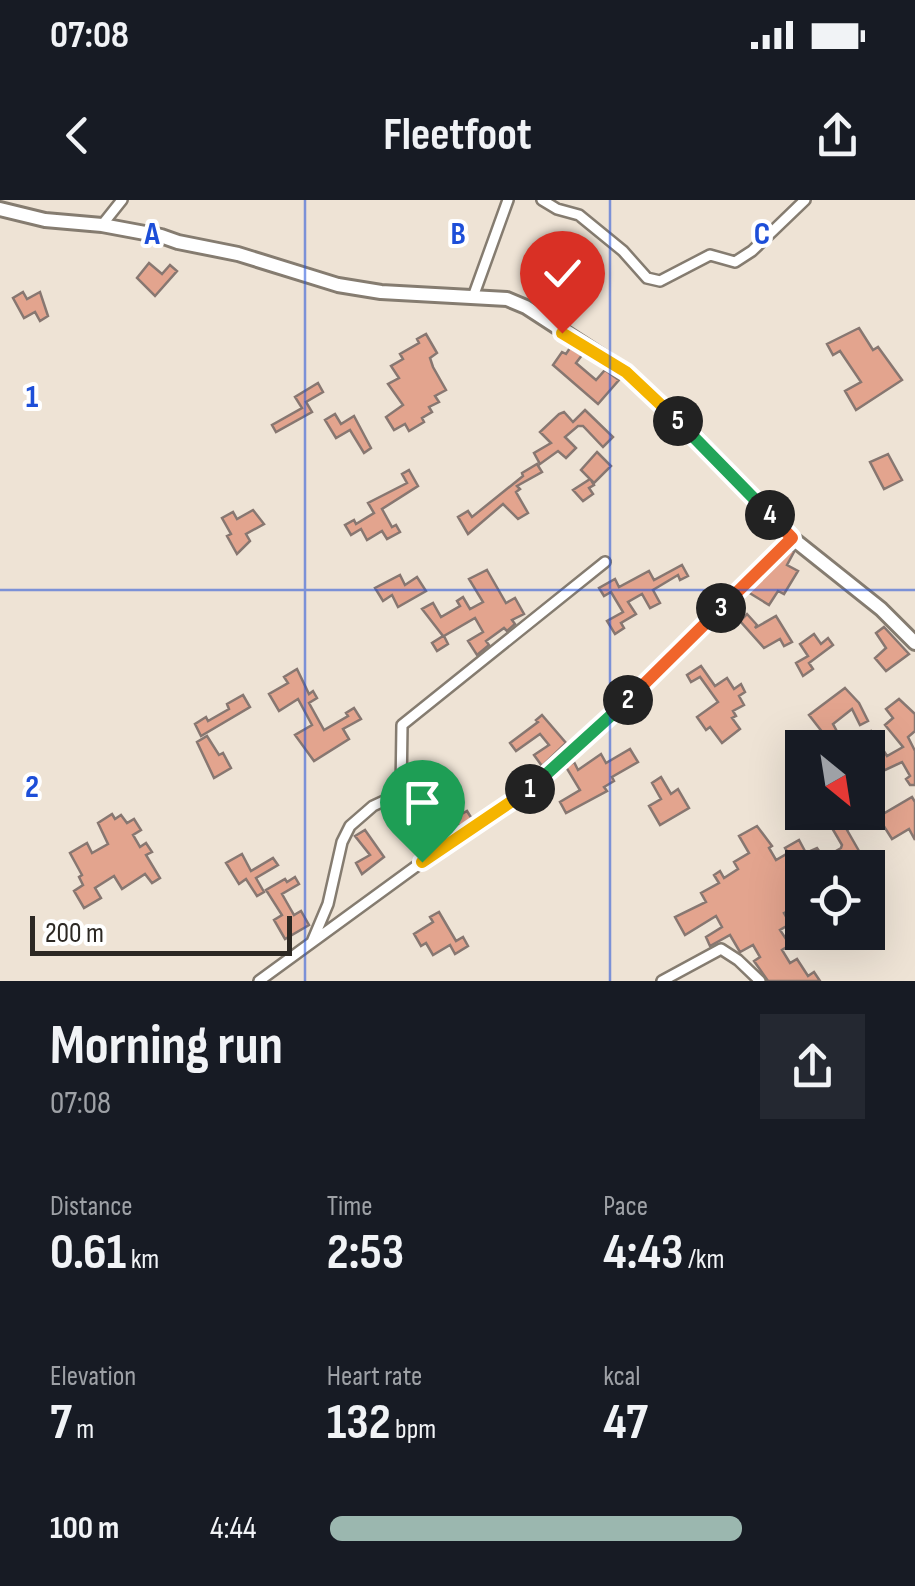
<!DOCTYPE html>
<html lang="en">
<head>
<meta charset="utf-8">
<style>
	:root { --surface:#171b24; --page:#242831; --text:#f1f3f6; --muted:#9ea1a6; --accent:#9bb7af }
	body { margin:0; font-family:"Sofia Sans Condensed",sans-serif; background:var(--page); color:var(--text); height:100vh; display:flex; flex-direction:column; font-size:38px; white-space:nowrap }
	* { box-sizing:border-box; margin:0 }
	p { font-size:32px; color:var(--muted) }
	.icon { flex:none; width:55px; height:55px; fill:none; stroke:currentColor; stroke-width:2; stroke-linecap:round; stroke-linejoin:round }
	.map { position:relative; height:781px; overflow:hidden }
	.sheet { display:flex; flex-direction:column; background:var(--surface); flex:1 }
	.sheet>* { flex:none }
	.needle { width:65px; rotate:150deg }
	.controls { position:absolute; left:785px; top:530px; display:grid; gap:20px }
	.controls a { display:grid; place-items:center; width:100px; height:100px; border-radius:0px; background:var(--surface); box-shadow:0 10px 40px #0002; font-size:50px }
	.scale { position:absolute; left:30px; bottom:25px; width:262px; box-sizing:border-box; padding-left:10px; border:5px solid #2c2823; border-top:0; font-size:28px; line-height:35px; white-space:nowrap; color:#2c2823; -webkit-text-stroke:8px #fff; paint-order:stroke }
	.pin { position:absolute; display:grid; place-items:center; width:85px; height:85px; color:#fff; margin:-102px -42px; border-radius:50% 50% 50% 0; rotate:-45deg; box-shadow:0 0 10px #0007 }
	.pin .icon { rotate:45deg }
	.km { position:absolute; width:50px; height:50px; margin:-25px; border-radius:50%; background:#222; color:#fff; font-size:28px; line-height:50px; text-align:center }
	.round { display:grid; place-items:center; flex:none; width:105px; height:105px; border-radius:0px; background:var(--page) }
	.overview { display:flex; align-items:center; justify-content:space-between; height:170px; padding:0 50px }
	h1 { font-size:55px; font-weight:700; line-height:75px }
	.metrics { display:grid; grid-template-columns:repeat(3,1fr); gap:15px; height:170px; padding:10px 50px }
	.metrics div { display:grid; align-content:center }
	.metrics b { font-size:50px; font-weight:700 }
	.metrics small { font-size:28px; font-weight:400 }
	.metrics p { font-size:28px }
	ul { padding:0 50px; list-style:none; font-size:32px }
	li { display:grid; grid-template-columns:160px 120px 1fr; align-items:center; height:75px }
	li i { height:25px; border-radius:12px; background:var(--accent) }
	.status { display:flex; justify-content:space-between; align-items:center; height:70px; padding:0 50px; background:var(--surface); direction:ltr }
	.status svg { height:28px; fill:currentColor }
	header { display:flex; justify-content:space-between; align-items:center; height:130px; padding:0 50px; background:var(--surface); font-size:45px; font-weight:700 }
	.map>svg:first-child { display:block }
	.building { fill:#e3a48e; stroke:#877771; stroke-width:2.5 }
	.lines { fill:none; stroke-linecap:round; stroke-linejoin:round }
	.minor-casing { stroke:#857c70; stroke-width:14 }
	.secondary-casing { stroke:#857c70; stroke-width:18 }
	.minor { stroke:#fff; stroke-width:9 }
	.secondary { stroke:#fff; stroke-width:12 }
	.split-1-casing { stroke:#fff; stroke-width:20 }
	.split-2-casing { stroke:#fff; stroke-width:20 }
	.split-3-casing { stroke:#fff; stroke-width:20 }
	.split-4-casing { stroke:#fff; stroke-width:20 }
	.split-5-casing { stroke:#fff; stroke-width:20 }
	.split-6-casing { stroke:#fff; stroke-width:20 }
	.split-1 { stroke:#f5b400; stroke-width:12 }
	.split-2 { stroke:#22a559; stroke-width:12 }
	.split-3 { stroke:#f0652b; stroke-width:12 }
	.split-4 { stroke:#f0652b; stroke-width:12 }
	.split-5 { stroke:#22a559; stroke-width:12 }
	.split-6 { stroke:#f5b400; stroke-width:12 }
	.grid { fill:none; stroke:#1d4ed8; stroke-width:2.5; stroke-opacity:0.55 }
	.grid-label { font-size:32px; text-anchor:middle; font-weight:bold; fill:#1d4ed8; stroke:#fff; stroke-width:8; stroke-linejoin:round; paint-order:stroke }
</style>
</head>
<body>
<div class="status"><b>07:08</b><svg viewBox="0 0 49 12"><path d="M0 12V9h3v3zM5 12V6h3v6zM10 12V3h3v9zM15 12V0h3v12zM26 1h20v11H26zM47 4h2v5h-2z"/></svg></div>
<header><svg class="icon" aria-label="back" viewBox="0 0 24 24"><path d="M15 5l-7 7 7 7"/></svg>Fleetfoot<svg class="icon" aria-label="share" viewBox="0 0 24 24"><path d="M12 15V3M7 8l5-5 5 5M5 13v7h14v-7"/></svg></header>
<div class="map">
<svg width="915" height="781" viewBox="0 0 915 781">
	<rect width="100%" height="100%" fill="#eee3d5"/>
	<path class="building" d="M149,63L162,74L170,65L177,71L155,96L137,78Z
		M23,92L27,99L40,92L48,116L40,121L35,112L24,118L13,98Z
		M859,128L873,150L878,147L902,180L856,210L845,191L861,182L840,151L833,155L827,144Z
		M426,134L437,153L430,158L433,167L446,190L435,196L439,202L429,207L432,212L422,218L424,222L409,231L405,224L394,230L386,217L403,205L388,184L399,178L391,166L403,159L400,154L419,143L417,139Z
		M570,148L582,155L576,163L596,180L605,170L619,180L598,204L553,165L562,152L566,154Z
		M318,183L323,192L306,202L312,212L276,232L272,225L302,208L295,197Z
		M585,210L613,237L603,247L583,226H578L565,237L576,248L566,258L558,251L540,264L534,253L551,243L540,232L559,214L564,212L573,222Z
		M335,214L341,224L354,216L371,248L364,253L350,230L336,238L325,220Z
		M597,252L611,266L594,283L591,280L594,285L589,288L593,294L583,301L573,290L590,279L581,270Z
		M888,254L902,280L884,289L870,262Z
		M537,264L542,272L517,286L520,289L516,292L528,313L518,319L503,304L468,334L458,317L468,311L472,317L523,276L522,273Z
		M409,270L418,286L382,309L392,327L396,325L400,332L387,339L382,331L367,340L361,329L351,335L345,325L354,320L356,324L374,313L368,303L407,283L402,274Z
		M253,310L264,324L246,334L250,341L237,354L227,336L231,334L222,318L233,312L237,319Z
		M791,350L794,352L787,365L798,371L784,394L778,391L769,405L748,392Z
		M682,365L688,376L680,380L678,375L653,390L660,403L650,408L642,394L628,402L636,414L621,423L624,428L615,434L607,421L623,412L611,392L604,396L599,388L615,379L619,387L649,371L654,380Z
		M487,370L506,403L515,398L524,414L512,420L515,424L507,431L504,428L486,441L489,445L477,455L468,441L483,432L475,418L444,436L448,444L437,451L432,443L443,436L422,409L433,403L441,417L460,406L457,401L463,397L470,409L483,402L469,379Z
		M400,375L405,385L417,377L426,391L398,407L392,395L383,401L375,388Z
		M747,414L757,425L755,428L776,416L792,442L784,446L780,439L764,448L740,421Z
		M884,427L909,454L886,471L875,458L886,448L876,433Z
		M814,434L821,444L828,438L833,445L809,463L813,469L803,476L796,463L808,456L800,444Z
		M701,466L715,486L727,478L734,489L741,484L745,492L739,496L744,505L733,511L736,516L732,518L740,529L722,543L710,527L706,530L697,517L718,502L700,477L691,482L687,475Z
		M297,469L309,494L313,491L317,498L309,503L324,530L348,516L346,513L354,508L361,519L343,529L349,539L314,561L295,535L312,525L298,499L279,511L269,494L288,483L284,477Z
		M845,488L859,503L868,521L860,525L852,509L833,524L840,537L831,542L829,538L814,548H799L823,533L809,515Z
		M243,495L250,507L201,536L195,524L206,517L208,521L229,509L227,504Z
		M899,499L915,514V531L908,537L915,551V585H910L906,579L910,576L902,562L868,578V548H846L871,531L887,556L903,547L885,525L893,518L886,509Z
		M542,515L566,543L542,566L534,555L549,545L540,534L516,551L510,543L538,522L536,520Z
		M207,536L219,555L223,553L231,568L214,578L197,542Z
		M630,549L638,562L612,577L614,581L604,587L607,591L566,613L560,602L580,590L566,567L574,562L578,570L601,554L606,563Z
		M661,577L671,594L678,589L689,608L660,625L649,606L661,599L652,583Z
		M441,583L460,615L467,611L472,619L460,627L453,616L450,618L442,609L430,589Z
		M912,597L915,602V640L909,629L892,639L878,617Z
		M817,612H862L866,619L847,630L867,665L858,668L851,655L837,663L840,668H802L797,672L802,683V704L784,713L790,724L780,730L790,745L782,750L790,763L797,759L808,776L814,772L820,781H768L754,761L760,757L753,745L740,752L730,735L710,746L706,737L722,727L716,716L685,735L675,717L706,702L701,693L719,683L714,675L720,671L724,678L738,669L734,662L749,653L739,636L757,626L772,646L769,648L776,660L788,653L785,648L799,640L806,653L817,648L824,658L841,648L842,645L825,616L817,621L813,615Z
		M112,614L115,619L121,615L127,623L134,619L141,630L133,635L140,647L146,643L152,652L146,655L160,678L152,683L145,674L122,689L114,676L95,688L101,698L84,708L74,691L83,685L79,677L82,675L70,653L87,643L92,653L108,644L98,623Z
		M365,630L384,657L362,674L356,663L370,655L355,636Z
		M242,654L251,671L273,658L278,665L256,678L264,692L257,696L246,679L239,684L226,663Z
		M295,677L299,684L282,694L294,715L301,711L309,725L285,739L274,720L282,715L266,690L285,679L287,682Z
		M439,712L456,741L463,737L468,746L455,754L450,745L433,755L426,743L421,746L414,734L433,722L430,717Z"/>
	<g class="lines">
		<defs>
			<path id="minor" d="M542,0L557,9L579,15L623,51L647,78L660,81L710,55L735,62L752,51L805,0
				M102,25L122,0
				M473,97L508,0
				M312,742L328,704L342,642L350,626L373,606L401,593L402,525L605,362
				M259,781L422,662L526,592L654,475L674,451L792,338
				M662,781L721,749L738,760L760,781"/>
			<path id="secondary" d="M0,9L45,20L102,25L161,36L178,42L238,54L338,85L381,92L507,99L526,107L626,172L692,234L792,338L881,409L915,443"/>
		</defs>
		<use href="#minor" class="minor-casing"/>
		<use href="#secondary" class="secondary-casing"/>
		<use href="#minor" class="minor"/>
		<use href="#secondary" class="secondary"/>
	</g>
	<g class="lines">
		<defs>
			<path id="split-1" d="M422,662L530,589"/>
			<path id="split-2" d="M530,589L628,500"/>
			<path id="split-3" d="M628,500L721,408"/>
			<path id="split-4" d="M721,408L792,338L770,315"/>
			<path id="split-5" d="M678,221L770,315"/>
			<path id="split-6" d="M562,133L626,172L678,221"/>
		</defs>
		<use href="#split-1" class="split-1-casing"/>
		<use href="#split-2" class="split-2-casing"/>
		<use href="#split-3" class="split-3-casing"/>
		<use href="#split-4" class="split-4-casing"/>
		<use href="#split-5" class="split-5-casing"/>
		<use href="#split-6" class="split-6-casing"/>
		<use href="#split-1" class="split-1"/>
		<use href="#split-2" class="split-2"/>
		<use href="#split-3" class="split-3"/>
		<use href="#split-4" class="split-4"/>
		<use href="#split-5" class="split-5"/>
		<use href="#split-6" class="split-6"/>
	</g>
	<path class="grid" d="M305,0V781M610,0V781M0,390H915"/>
	<g class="grid-label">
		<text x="152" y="44">A</text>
		<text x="458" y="44">B</text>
		<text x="762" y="44">C</text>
		<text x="32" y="207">1</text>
		<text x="32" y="597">2</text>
	</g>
</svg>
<div class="controls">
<a><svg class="needle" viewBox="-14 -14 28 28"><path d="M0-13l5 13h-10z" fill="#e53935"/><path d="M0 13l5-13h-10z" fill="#9ea1a6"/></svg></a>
<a><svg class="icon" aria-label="locate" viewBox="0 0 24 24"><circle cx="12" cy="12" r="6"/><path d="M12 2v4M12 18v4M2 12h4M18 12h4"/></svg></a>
</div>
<div class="scale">200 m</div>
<div class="pin" style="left:422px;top:662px;background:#1e9e55"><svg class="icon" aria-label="arrive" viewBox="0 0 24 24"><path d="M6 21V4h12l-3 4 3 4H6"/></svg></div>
<div class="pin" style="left:562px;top:133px;background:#d93025"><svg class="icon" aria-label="check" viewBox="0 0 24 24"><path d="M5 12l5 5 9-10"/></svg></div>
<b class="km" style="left:530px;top:589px">1</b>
<b class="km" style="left:628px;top:500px">2</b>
<b class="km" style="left:721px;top:408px">3</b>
<b class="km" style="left:770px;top:315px">4</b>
<b class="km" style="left:678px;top:221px">5</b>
</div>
<section class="sheet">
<div class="overview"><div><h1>Morning run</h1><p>07:08</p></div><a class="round"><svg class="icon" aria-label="share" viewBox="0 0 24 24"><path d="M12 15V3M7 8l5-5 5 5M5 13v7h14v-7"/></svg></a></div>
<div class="metrics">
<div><p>Distance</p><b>0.61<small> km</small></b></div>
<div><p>Time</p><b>2:53</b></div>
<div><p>Pace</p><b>4:43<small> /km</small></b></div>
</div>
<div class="metrics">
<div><p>Elevation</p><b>7<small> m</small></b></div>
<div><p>Heart rate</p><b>132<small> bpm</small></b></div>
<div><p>kcal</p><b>47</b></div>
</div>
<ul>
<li><b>100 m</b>4:44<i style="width:77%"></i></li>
</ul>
</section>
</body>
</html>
